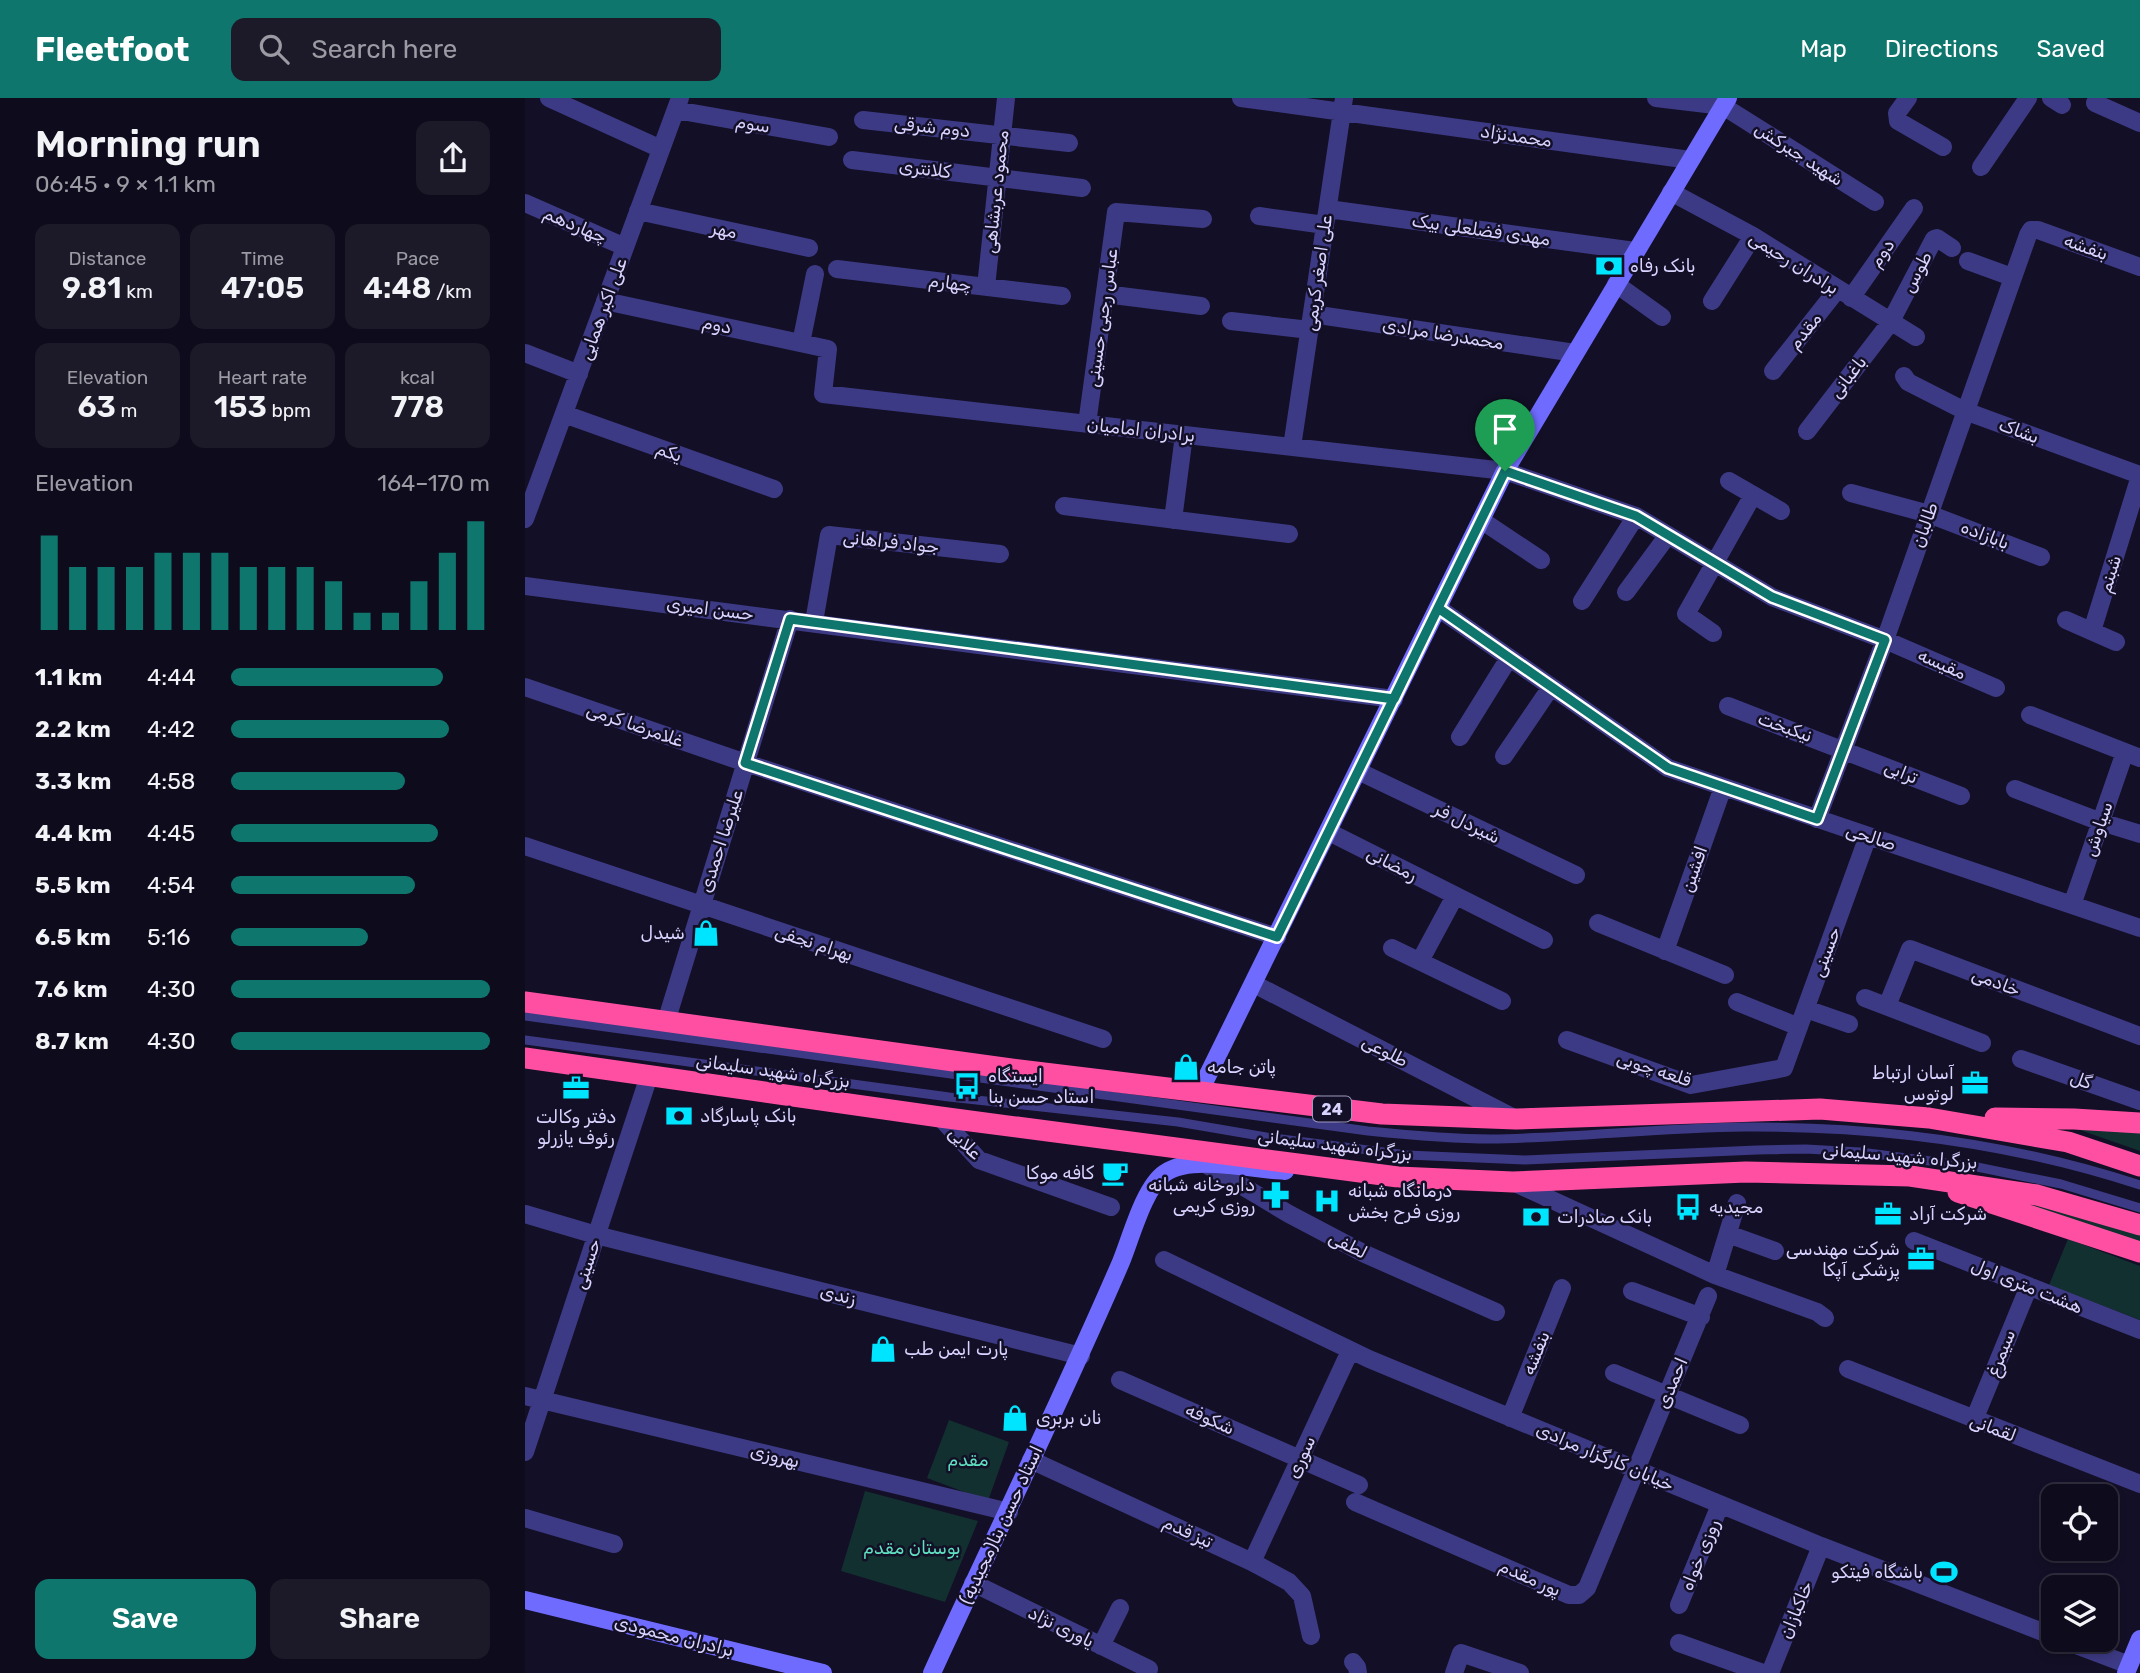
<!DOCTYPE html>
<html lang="en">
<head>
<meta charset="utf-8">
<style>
	:root { --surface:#0e0b1c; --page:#1c1929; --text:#f1f3f6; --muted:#9b9ba3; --line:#2e2b3b; --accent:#0f766e }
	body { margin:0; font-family:Rubik,Vazirmatn,sans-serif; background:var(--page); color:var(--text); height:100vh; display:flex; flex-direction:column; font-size:26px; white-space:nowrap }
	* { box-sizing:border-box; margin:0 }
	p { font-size:23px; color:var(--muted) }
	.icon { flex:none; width:38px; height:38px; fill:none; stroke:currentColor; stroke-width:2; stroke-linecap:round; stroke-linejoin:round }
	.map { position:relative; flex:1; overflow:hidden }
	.details { display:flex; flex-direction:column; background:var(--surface); width:525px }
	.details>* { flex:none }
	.controls { position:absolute; left:1516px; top:1386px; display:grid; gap:14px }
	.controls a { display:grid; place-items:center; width:77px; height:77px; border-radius:14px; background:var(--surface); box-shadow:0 4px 10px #0003,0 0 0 2px var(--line); font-size:35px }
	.pin { position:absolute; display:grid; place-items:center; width:60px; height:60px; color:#fff; margin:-72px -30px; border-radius:50% 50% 50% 0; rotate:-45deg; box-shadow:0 0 7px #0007 }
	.pin .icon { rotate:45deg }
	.round { display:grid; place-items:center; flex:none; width:74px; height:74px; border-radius:14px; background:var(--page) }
	.headline { display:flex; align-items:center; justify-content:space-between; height:119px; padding:0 35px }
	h1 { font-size:38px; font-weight:600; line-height:52px }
	.stats { display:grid; grid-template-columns:repeat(3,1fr); gap:10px; height:119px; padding:7px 35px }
	.stats div { display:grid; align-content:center; border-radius:14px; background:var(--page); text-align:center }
	.stats b { font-size:30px; font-weight:600 }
	.stats small { font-size:19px; font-weight:400 }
	.stats p { font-size:19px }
	.chart { height:196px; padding:14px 35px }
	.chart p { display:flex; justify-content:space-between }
	.chart svg { width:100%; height:126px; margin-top:7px; stroke:var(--accent); stroke-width:6 }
	.primary-button { display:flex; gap:14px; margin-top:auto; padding:14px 35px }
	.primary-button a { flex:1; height:80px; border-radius:14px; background:var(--accent); color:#fff; font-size:28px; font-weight:600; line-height:80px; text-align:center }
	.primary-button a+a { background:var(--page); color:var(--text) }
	ul { padding:0 35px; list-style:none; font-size:23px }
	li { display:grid; grid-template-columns:112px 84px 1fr; align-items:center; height:52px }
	li i { height:18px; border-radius:9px; background:var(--accent) }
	header { display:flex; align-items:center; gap:42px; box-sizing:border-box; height:98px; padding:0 35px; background:var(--accent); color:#fff }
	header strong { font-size:33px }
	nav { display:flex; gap:38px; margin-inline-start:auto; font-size:24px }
	.search { width:490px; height:63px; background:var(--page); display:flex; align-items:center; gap:18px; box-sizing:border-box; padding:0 24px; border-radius:14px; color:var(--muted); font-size:26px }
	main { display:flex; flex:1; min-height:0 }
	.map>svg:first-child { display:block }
	.green { fill:#12302f }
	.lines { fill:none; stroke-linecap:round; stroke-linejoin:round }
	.lane { stroke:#3d3a85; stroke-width:9 }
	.street { stroke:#3d3a85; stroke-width:18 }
	.secondary { stroke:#6f6bff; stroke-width:18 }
	.highway { stroke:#ff4fa3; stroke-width:21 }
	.route-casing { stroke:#fff; stroke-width:14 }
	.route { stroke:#0f766e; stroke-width:9 }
	.labels { text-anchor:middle; stroke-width:5; stroke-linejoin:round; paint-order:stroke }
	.shield { fill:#130f26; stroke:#9e99be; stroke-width:2 }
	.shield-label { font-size:16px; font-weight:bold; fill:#d9d4ff }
	.street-label { font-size:18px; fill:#d9d4ff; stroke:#130f26 }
	.poi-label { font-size:18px; fill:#d9d4ff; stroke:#130f26; text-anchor:start }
	.park-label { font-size:18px; fill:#5fe0c0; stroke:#130f26 }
</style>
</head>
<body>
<header>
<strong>Fleetfoot</strong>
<div class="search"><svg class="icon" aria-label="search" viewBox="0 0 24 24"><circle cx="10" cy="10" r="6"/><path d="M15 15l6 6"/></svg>Search here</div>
<nav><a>Map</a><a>Directions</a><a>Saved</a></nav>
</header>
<main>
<section class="details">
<div class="headline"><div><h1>Morning run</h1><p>06:45 · 9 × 1.1 km</p></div><a class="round"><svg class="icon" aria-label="share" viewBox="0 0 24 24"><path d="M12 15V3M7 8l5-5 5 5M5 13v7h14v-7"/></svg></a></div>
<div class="stats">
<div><p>Distance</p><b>9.81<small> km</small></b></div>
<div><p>Time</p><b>47:05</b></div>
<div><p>Pace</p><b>4:48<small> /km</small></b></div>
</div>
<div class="stats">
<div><p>Elevation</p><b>63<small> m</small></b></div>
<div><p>Heart rate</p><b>153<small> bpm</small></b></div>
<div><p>kcal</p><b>778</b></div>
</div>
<div class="chart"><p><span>Elevation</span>164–170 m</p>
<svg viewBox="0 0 160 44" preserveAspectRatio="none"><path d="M5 44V11M15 44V22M25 44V22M35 44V22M45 44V17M55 44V17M65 44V17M75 44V22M85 44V22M95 44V22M105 44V27M115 44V38M125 44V38M135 44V27M145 44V17M155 44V6"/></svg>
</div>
<ul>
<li><b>1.1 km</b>4:44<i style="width:82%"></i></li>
<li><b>2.2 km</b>4:42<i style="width:84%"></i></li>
<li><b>3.3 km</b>4:58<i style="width:67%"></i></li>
<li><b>4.4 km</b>4:45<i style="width:80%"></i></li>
<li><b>5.5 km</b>4:54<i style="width:71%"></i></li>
<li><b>6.5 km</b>5:16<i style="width:53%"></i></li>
<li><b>7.6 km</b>4:30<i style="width:100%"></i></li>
<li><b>8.7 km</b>4:30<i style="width:100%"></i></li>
</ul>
<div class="primary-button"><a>Save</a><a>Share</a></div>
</section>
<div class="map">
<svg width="1615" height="1575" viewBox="0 0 1615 1575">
	<rect width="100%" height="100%" fill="#130f26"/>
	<path class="green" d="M1552,1031H1615V1053Z
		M1490,1102L1586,1126L1615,1137V1147Z
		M1543,1141L1615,1168V1222L1524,1187Z
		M424,1322L484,1344L463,1403L402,1380Z
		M340,1393L453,1423L420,1504L316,1473Z"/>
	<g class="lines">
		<path class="lane" d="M0,918L843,1033C883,1037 924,1041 965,1041C1049,1040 1134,1030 1219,1029C1353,1028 1487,1045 1615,1087
			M0,942L424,999L653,1024L741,1039L882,1057L1000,1062L1232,1052L1281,1051L1335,1054L1452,1069L1536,1086L1615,1110"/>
		<path class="street" d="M24,0L136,51
			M716,0L1165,62
			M1131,0L1198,8L1350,104
			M1383,0L1372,15L1373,23L1418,49
			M1526,0L1537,7
			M1570,5L1615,25
			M151,12L304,39
			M338,22L544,45
			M327,62L557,90
			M1456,69L1503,0
			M1146,94L1228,138L1391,239
			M0,105L100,149
			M803,111L1110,153
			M113,113L284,150
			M734,118L800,127
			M1443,163L1487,179
			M312,171L537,198
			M1091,186L1137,219
			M461,189L481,0
			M580,196L676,208
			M1326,200L1389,110
			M80,203L303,251L298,296L980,373L1111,418L1247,499L1360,542L1471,590
			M1187,203L1228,138
			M787,216L1050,255
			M706,223L785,232
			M276,245L290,176
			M0,255L54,276
			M1248,273L1312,192
			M1379,278L1383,284L1440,313L1615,377
			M39,316L249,391
			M562,326L591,114L678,121
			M1282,333L1365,225L1409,141L1412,140L1427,150
			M767,349L819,0
			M1204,383L1256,413
			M1326,395L1404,416L1516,459
			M539,408L764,436
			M0,421L155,0
			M648,422L659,337
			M956,422L1016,462
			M0,488L869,601
			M1101,494L1143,437
			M1057,503L1111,418
			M913,510L1143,670L1615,830
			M1541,522L1591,544
			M289,524L304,437L475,456
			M1567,533L1615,378
			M1188,535L1161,516L1228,397
			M0,589L221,665L752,839
			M1203,608L1436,698
			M1505,617L1615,660
			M935,639L984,560
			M979,658L1026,589
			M833,673L1051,777
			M1490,691L1576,724L1615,736
			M1292,721L1360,542L1503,137L1506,132H1513L1615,169
			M804,734L1019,842
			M0,748L578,941
			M1547,807L1600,654
			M1073,825L1200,877
			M867,850L977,903
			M1140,853L1198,689
			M895,863L930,798
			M729,886L991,1021
			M1340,900L1457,945
			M1212,904L1274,929
			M1362,908L1385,851L1615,938
			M1281,911L1324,926
			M141,924L265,521
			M1042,942L1166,987L1259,970L1343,738
			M1496,961L1615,1003
			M415,1019L454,1062L586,1109
			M682,1067L764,1116L840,1156L971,1214
			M988,1084L1190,1177L1292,1214L1300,1220
			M0,1116L71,1137L556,1258
			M1203,1136L1250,1153
			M1389,1143L1615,1232
			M639,1162L844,1261L1296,1448L1528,1538
			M1190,1177L1212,1105
			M1107,1193L1176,1219
			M1323,1271L1615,1386
			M1089,1275L1215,1327
			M595,1282L834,1387
			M0,1298L484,1414
			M985,1320L1037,1190
			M1449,1322L1504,1188
			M0,1354L124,978
			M506,1362L727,1464L764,1484L777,1498L786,1538
			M830,1404L1044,1497H1054L1062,1490L1183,1198
			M0,1420L89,1446
			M727,1464L825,1253
			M448,1485L624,1571
			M1154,1507L1195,1407
			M1538,1542L1604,1567
			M1154,1545L1238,1575
			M576,1548L595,1510
			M828,1564L832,1569L833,1575
			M929,1575L936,1555L995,1575
			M1245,1575L1296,1448"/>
		<path class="secondary" d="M674,995L980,373L1203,0
			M0,1502L298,1575
			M407,1575C470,1438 536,1303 596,1164C606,1140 619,1089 640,1075C667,1056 728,1072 760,1073
			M1601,1575L1615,1541"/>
		<path class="highway" d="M0,904L494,972L857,1016L991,1021L1295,1011L1404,1020L1543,1044L1615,1068
			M0,960L415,1019L873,1079L988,1084L1221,1074L1385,1078L1512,1097L1615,1127
			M1470,1020L1549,1021L1615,1025
			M1433,1094L1615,1154"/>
	</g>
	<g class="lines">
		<defs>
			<path id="route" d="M980,373C904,528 828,684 752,839L220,665L265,521L869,601L913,510L1143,670L1292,721L1360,542L1247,499L1111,418L980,373"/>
		</defs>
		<use href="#route" class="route-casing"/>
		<use href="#route" class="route"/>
	</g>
	<defs>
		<symbol id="bank-bare" viewBox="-9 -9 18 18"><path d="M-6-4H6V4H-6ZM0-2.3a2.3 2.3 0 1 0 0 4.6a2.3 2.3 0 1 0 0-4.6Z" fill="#00e5ff" stroke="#130f26" stroke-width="2.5" paint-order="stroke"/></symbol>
		<symbol id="shop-bare" viewBox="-9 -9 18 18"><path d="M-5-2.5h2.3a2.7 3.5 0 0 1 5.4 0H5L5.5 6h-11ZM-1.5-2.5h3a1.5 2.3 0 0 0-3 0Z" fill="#00e5ff" stroke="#130f26" stroke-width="2.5" paint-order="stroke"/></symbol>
		<symbol id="office-bare" viewBox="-9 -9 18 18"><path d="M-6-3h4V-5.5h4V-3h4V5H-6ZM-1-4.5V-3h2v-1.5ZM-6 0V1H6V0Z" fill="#00e5ff" stroke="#130f26" stroke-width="2.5" paint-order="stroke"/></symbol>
		<symbol id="bus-bare" viewBox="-9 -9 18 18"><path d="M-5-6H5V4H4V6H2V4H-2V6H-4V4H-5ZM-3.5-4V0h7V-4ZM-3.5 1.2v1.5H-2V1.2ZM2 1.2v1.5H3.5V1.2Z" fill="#00e5ff" stroke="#130f26" stroke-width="2.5" paint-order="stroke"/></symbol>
		<symbol id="cafe-bare" viewBox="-9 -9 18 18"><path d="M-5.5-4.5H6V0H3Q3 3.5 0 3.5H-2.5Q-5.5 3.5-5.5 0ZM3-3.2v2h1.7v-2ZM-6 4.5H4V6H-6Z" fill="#00e5ff" stroke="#130f26" stroke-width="2.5" paint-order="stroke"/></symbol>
		<symbol id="pharmacy-bare" viewBox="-9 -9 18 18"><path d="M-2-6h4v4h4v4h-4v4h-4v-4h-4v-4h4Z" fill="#00e5ff" stroke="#130f26" stroke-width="2.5" paint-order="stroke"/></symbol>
		<symbol id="hospital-bare" viewBox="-9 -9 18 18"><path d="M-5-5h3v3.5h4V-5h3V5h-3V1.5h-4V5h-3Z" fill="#00e5ff" stroke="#130f26" stroke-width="2.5" paint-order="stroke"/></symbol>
		<symbol id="stadium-bare" viewBox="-9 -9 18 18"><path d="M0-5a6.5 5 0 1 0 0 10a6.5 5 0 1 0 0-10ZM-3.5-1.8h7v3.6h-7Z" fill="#00e5ff" stroke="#130f26" stroke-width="2.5" paint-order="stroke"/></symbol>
	</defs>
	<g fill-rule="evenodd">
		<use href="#bank-bare" x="1065" y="149" width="38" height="38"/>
		<use href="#shop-bare" x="162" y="816" width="38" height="38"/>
		<use href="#shop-bare" x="642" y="950" width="38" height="38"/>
		<use href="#office-bare" x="1431" y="966" width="38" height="38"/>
		<use href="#bus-bare" x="423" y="969" width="38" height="38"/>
		<use href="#office-bare" x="32" y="971" width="38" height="38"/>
		<use href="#bank-bare" x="135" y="999" width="38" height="38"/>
		<use href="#cafe-bare" x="571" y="1056" width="38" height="38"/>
		<use href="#pharmacy-bare" x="732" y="1078" width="38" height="38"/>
		<use href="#hospital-bare" x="783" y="1084" width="38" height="38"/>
		<use href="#bus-bare" x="1144" y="1090" width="38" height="38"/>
		<use href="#office-bare" x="1344" y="1097" width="38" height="38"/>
		<use href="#bank-bare" x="992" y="1100" width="38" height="38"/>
		<use href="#office-bare" x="1377" y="1142" width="38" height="38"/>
		<use href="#shop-bare" x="339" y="1232" width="38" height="38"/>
		<use href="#shop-bare" x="471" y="1301" width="38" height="38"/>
		<use href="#stadium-bare" x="1400" y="1455" width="38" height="38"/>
	</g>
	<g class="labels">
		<rect class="shield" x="788" y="998.5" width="38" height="25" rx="5"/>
		<g class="shield-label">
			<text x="807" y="1017">24</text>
		</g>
		<g class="street-label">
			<text transform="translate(228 26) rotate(10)" y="6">سوم</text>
			<text transform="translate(407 29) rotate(6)" y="6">دوم شرقی</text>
			<text transform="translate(991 38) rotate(8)" y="6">محمدنژاد</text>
			<text transform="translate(1274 56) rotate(33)" y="6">شهید جبرکش</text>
			<text transform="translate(400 71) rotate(7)" y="6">کلانتری</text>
			<text transform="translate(471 94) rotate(-84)" y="6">محمود عربشاهی</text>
			<text transform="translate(50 127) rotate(23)" y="6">چهاردهم</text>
			<text transform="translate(199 132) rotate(12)" y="6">مهر</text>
			<text transform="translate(956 132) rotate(8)" y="6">مهدی فضلعلی بیک</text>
			<text transform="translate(1561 149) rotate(20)" y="6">بنفشه</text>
			<text transform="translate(1357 155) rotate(-55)" y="6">دوم</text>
			<text transform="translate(1269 165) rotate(32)" y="6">برادران رحیمی</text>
			<text transform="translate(1392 174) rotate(-62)" y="6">طوس</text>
			<text transform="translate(793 175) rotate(-82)" y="6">علی اصغر کریمی</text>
			<text transform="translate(425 185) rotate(7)" y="6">چهارم</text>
			<text transform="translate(78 211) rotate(-70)" y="6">علی اکبر همایی</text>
			<text transform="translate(577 220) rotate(-82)" y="6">عباس رجبی حسینی</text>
			<text transform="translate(192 227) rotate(12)" y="6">دوم</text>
			<text transform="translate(1280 233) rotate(-51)" y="6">مقدم</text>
			<text transform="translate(918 236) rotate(9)" y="6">محمدرضا مرادی</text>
			<text transform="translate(1323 279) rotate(-52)" y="6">باغبانی</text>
			<text transform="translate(616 332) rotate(6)" y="6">برادران امامیان</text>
			<text transform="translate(1494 333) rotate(20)" y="6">بشاک</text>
			<text transform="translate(144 354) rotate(20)" y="6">یکم</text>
			<text transform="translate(1400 427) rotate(-71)" y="6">طالبان</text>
			<text transform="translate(1460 437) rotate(21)" y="6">بابازاده</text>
			<text transform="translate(366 444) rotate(6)" y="6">جواد فراهانی</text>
			<text transform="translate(1585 476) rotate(-73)" y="6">شبنم</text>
			<text transform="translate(185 511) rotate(7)" y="6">حسن امیری</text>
			<text transform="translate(1417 566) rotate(24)" y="6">مقیسه</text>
			<text transform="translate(110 627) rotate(19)" y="6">غلامرضا کرمی</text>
			<text transform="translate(1260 629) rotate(20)" y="6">نیکبخت</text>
			<text transform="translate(1376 674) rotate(22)" y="6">ترابی</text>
			<text transform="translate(942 725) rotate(26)" y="6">شیردل فر</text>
			<text transform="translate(1573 731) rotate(-71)" y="6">سیاوش</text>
			<text transform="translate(1346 739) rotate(18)" y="6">صالحی</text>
			<text transform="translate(196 743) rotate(-72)" y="6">علیرضا احمدی</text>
			<text transform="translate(867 766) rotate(27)" y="6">رمضانی</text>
			<text transform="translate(1169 771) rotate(-71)" y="6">افشین</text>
			<text transform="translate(289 845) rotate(18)" y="6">بهرام نجفی</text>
			<text transform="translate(1301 854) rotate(-70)" y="6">حسینی</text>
			<text transform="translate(1471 884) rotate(21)" y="6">خادمی</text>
			<text transform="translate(860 953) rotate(27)" y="6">طلوعی</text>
			<text transform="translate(1129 971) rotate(18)" y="6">قلعه چوبی</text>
			<text transform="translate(248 973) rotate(8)" y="6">بزرگراه شهید سلیمانی</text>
			<text transform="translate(1556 982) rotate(20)" y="6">گل</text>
			<text transform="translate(440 1045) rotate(45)" y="6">علایی</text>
			<text transform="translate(810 1047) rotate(7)" y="6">بزرگراه شهید سلیمانی</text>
			<text transform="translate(1375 1058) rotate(5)" y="6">بزرگراه شهید سلیمانی</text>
			<text transform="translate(823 1147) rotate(27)" y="6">لطفی</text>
			<text transform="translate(62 1166) rotate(-72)" y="6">حسینی</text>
			<text transform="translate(1502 1188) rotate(22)" y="6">هشت متری اول</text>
			<text transform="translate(313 1197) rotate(14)" y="6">زندی</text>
			<text transform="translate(1011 1255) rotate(-68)" y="6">بنفشه</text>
			<text transform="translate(1476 1255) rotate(-68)" y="6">سیمرغ</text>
			<text transform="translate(1147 1285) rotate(-67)" y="6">احمدی</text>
			<text transform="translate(685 1321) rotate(24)" y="6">شکوفه</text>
			<text transform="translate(1468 1330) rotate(21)" y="6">لقمانی</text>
			<text transform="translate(250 1358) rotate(13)" y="6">بهروزی</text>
			<text transform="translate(776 1359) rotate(-65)" y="6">سوری</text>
			<text transform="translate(1080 1359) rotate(23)" y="6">خیابان کارگزار مرادی</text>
			<text transform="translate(476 1427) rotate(-65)" y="6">استاد حسن بنا(مجیدیه)</text>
			<text transform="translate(663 1434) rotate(25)" y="6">تیز قدم</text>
			<text transform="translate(1175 1457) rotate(-68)" y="6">روزی خواه</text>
			<text transform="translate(1005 1480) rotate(24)" y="6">پور مقدم</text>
			<text transform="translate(1271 1512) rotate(-68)" y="6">خاکبازان</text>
			<text transform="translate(536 1529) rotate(26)" y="6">یاوری نژاد</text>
			<text transform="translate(149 1538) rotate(14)" y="6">برادران محمودی</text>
		</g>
		<g class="poi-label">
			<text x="1105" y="174">بانک رفاه</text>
			<text x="160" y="841" text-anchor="end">شیدل</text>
			<text x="682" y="975">پاتن جامه</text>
			<text x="1429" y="981" text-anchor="end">آسان ارتباط<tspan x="1429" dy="21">لوتوس</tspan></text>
			<text x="463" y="984">ایستگاه<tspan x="463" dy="21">استاد حسن بنا</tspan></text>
			<text x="175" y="1024">بانک پاسارگاد</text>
			<text x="51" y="1025" text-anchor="middle">دفتر وکالت<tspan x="51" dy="21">رئوف یازرلو</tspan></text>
			<text x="569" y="1081" text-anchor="end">کافه موکا</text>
			<text x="730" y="1093" text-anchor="end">داروخانه شبانه<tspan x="730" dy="21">روزی کریمی</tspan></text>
			<text x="823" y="1099">درمانگاه شبانه<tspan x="823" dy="21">روزی فرح بخش</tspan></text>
			<text x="1184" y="1115">مجیدیه</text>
			<text x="1384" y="1122">شرکت آراد</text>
			<text x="1032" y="1125">بانک صادرات</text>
			<text x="1375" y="1157" text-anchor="end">شرکت مهندسی<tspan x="1375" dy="21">پزشکی آپکا</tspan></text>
			<text x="379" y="1257">پارت ایمن طب</text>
			<text x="511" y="1326">نان بربری</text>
			<text x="1398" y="1480" text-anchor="end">باشگاه فیتکو</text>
		</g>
		<g class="park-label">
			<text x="443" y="1368">مقدم</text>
			<text x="387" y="1456">بوستان مقدم</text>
		</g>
	</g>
</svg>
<div class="controls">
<a><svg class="icon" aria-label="locate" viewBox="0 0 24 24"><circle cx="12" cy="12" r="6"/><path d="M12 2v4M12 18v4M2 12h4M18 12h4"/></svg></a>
<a><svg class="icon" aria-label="layers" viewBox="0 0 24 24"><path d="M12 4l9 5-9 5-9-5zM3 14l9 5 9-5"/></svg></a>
</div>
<div class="pin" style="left:980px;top:373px;background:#1e9e55"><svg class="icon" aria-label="arrive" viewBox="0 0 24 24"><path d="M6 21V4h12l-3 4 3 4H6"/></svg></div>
</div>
</main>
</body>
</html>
